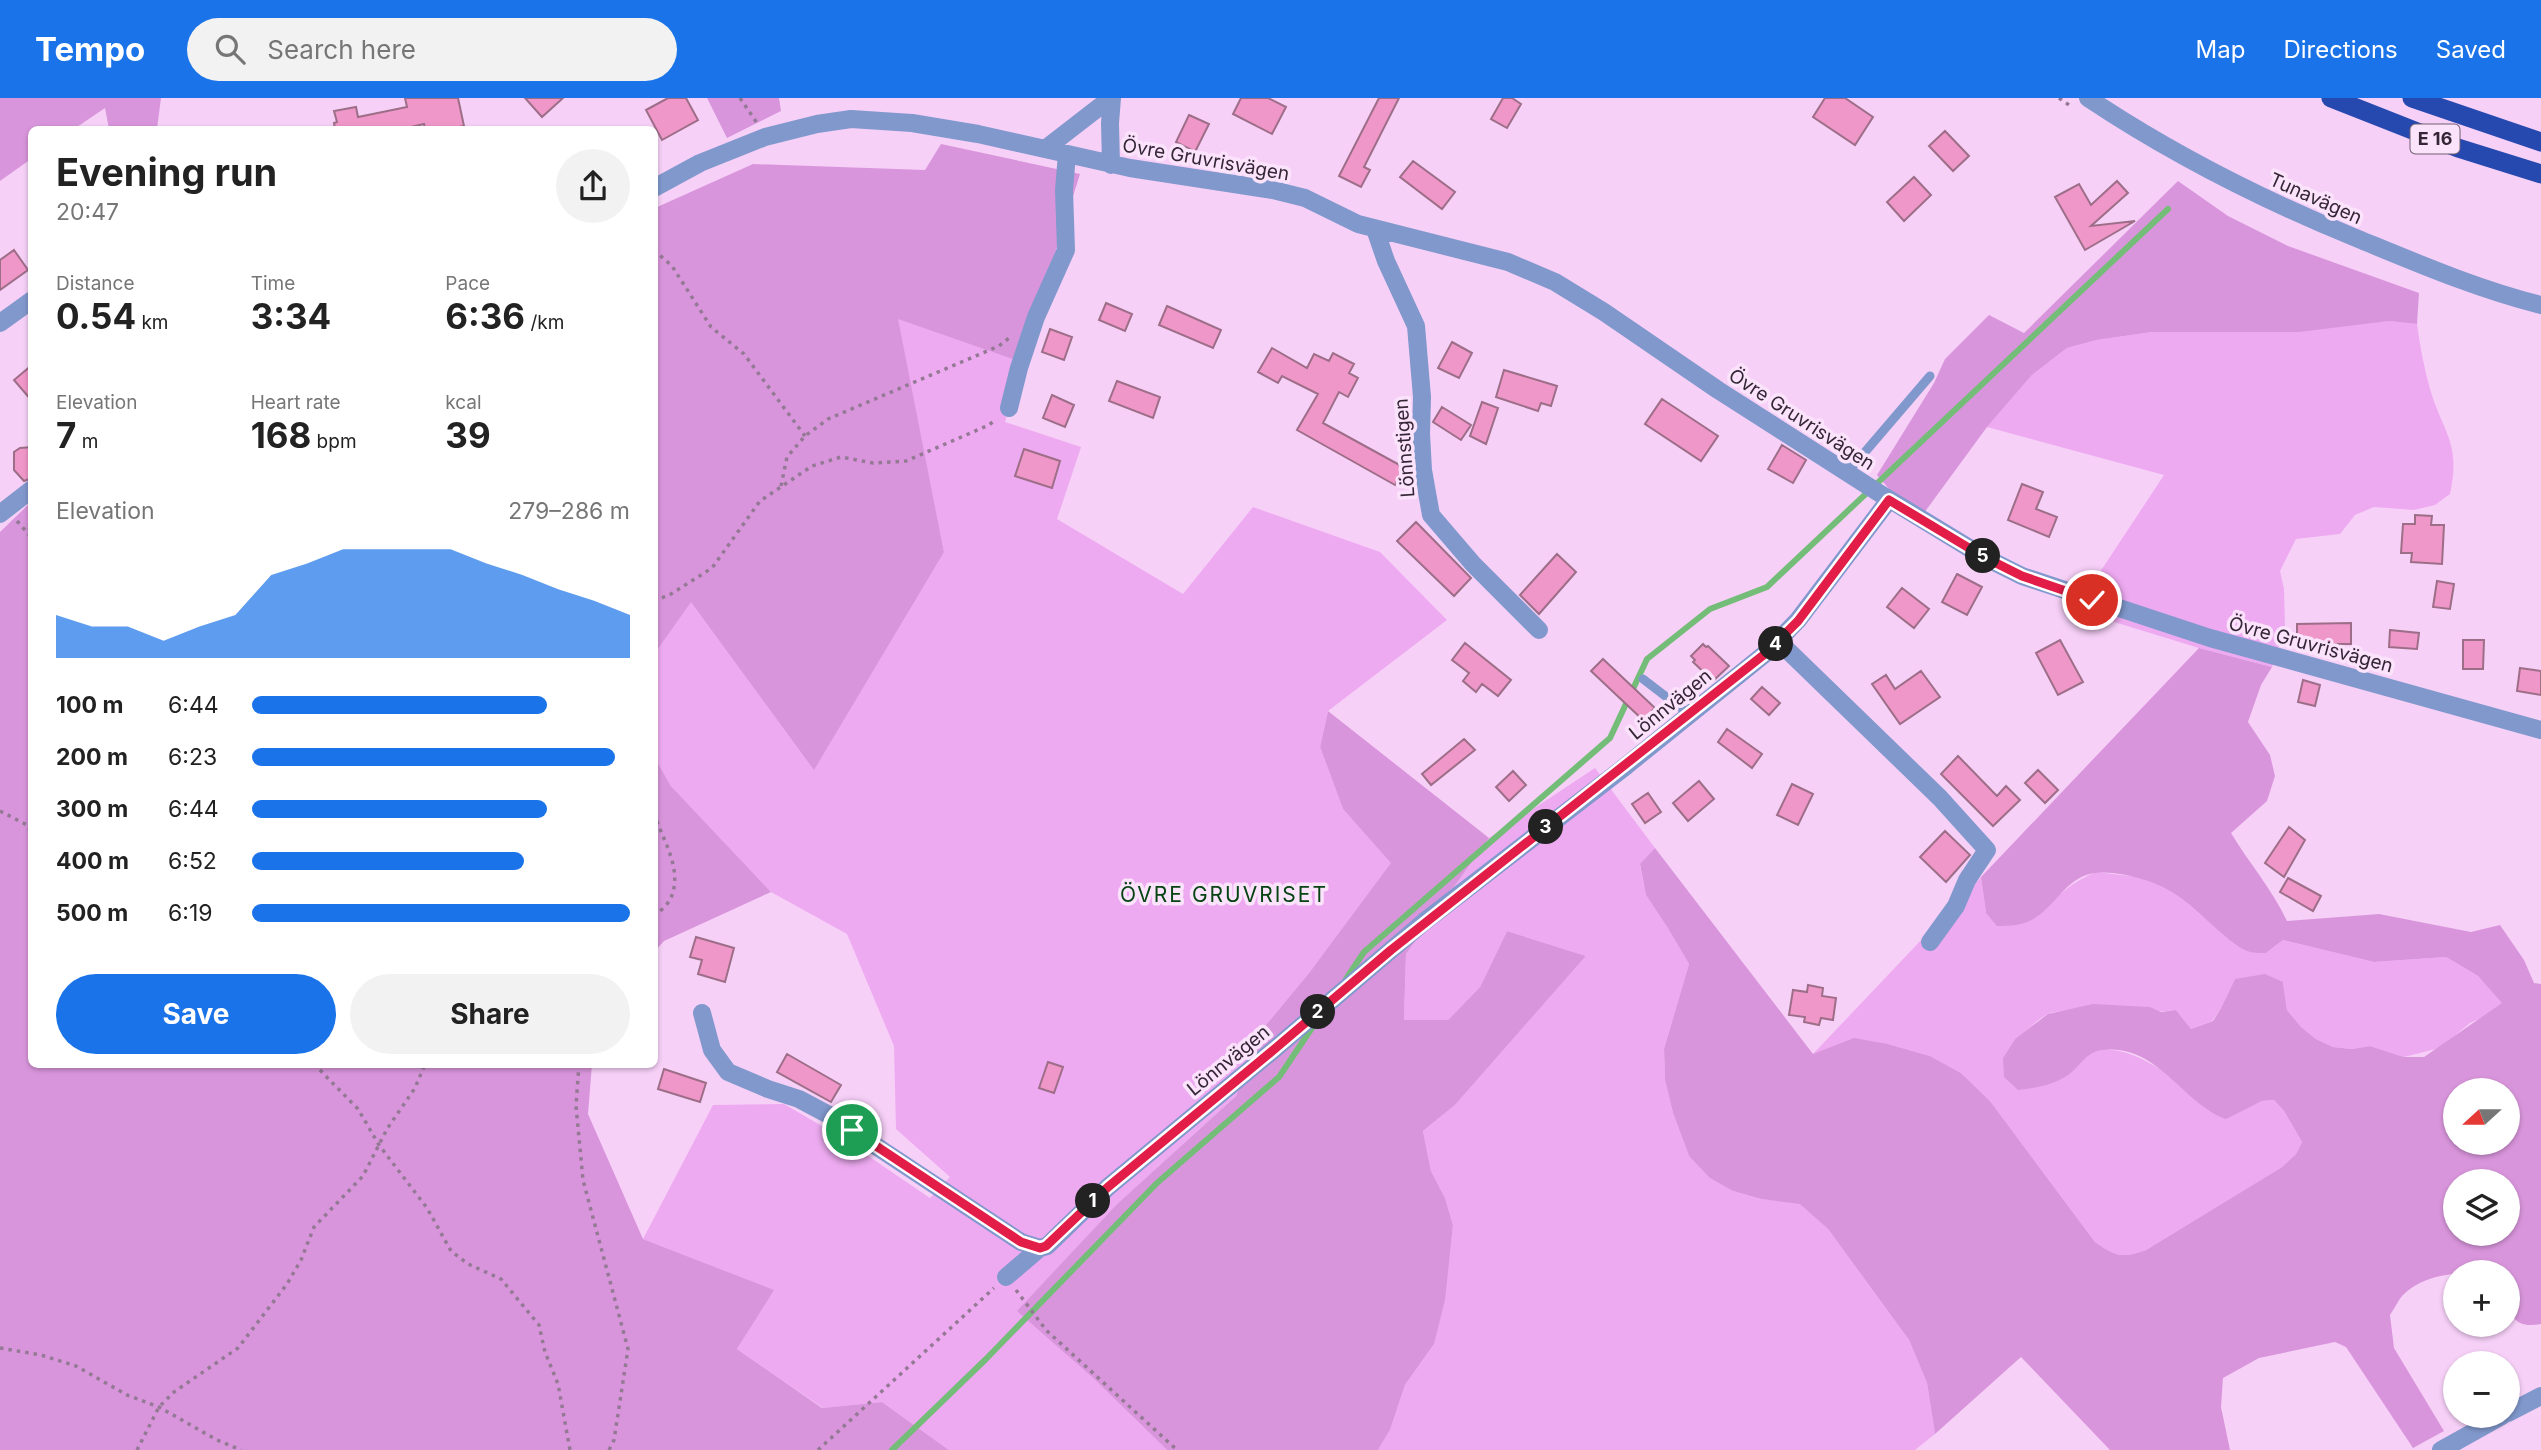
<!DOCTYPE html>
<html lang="en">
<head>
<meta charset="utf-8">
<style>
	:root { --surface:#fff; --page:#f2f2f2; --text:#222; --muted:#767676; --accent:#1a73e8 }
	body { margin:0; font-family:Inter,sans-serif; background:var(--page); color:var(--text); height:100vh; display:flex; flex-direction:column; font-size:26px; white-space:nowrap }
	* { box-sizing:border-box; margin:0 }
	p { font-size:23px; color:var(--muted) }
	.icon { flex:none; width:38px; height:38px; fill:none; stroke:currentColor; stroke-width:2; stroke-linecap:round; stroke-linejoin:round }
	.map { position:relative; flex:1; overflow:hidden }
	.sheet { position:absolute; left:28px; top:28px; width:630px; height:942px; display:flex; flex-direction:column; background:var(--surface); border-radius:10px; box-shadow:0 2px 5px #0004 }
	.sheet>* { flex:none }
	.needle { width:46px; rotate:249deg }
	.controls { position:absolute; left:2443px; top:980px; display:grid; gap:14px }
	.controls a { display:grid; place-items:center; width:77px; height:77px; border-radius:50%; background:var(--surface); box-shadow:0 2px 5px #0004; font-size:35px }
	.pin { position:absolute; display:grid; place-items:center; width:60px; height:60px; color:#fff; margin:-30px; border:4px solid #fff; border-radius:50%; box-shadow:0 2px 7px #0007 }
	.km { position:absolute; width:35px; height:35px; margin:-18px; border-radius:50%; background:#222; color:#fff; font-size:19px; line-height:35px; text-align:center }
	.round { display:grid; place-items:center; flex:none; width:74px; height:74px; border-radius:37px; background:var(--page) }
	.head { display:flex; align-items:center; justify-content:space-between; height:119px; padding:0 28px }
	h1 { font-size:38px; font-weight:700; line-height:52px }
	.figures { display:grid; grid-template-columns:repeat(3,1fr); gap:10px; height:119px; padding:7px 28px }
	.figures div { display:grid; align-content:center }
	.figures b { font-size:35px; font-weight:700 }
	.figures small { font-size:19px; font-weight:400 }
	.figures p { font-size:19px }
	.chart { height:196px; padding:14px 28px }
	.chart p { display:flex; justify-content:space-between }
	.chart svg { width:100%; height:126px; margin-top:7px; fill:var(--accent); opacity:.7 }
	.cta { display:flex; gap:14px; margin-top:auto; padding:14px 28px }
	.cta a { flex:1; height:80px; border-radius:42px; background:var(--accent); color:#fff; font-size:28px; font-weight:700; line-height:80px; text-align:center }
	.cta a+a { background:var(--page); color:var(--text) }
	ul { padding:0 28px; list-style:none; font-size:23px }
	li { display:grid; grid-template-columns:112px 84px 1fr; align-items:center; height:52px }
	li i { height:18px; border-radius:9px; background:var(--accent) }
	header { display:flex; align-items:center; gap:42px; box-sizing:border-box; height:98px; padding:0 35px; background:var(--accent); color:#fff }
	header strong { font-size:33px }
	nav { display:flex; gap:38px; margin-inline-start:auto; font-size:24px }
	.search { width:490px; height:63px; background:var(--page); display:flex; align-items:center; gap:18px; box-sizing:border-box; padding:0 24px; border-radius:38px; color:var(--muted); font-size:26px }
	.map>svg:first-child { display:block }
	.green { fill:#eeaaf1 }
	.forest { fill:#d995dc; fill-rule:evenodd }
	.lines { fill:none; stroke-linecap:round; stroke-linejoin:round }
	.stream { stroke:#74bd78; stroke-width:6 }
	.building { fill:#f097c9; stroke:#9d6e88; stroke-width:2 }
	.path { stroke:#947995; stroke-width:3.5; stroke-dasharray:3.5 5; stroke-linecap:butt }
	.service { stroke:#8098cc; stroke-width:9 }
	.minor { stroke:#8098cc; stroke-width:18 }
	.tertiary { stroke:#8098cc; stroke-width:18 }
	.trunk { stroke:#2649b0; stroke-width:19 }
	.route-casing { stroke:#fff; stroke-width:14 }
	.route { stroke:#e11d48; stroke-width:9 }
	.labels { text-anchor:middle; stroke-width:7; stroke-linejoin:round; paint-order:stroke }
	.shield { fill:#fbe3fc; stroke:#705f71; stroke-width:2 }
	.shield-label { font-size:18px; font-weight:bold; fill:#342635 }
	.street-label { font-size:19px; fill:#342635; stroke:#fbe3fc }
	.neighbourhood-label { font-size:21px; letter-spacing:2px; fill:#054311; stroke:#fbe3fc }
</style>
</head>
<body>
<header>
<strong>Tempo</strong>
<div class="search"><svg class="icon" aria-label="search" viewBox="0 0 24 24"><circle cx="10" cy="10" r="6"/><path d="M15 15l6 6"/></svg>Search here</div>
<nav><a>Map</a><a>Directions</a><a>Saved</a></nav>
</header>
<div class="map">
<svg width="2541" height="1352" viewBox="0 0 2541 1352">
	<rect width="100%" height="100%" fill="#f7d0f8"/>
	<path class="green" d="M897,220L1021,264L1005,324L1081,349L1057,421L1183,496L1253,409L1380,454L1447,522L1328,613L1320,649L1343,711L1392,765L1309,875L1261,933L1236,998L1117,1106L1018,1213L1092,1279L1167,1352H949L882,1304L823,1310L737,1251L773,1192L643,1141L713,1007L784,1006L839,1038L930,1100L950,1079L896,1031L894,948L847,836L771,794L671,688L655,660V555L690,503L944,454Z
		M2390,223L2417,226C2420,248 2424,270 2430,291C2444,337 2461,345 2450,396L2435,407L2414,412L2374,409L2355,417L2340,436L2296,441L2280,473L2284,491L2285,529L2272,569L2199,550L2075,512L2164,377L1987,329L2032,277L2067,250L2097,242L2152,234Z
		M1595,670L1655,750L1640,767L1646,797L1668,829L1689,866L1664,951L1665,982L1673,1015L1689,1058L1733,1093L1761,1101L1800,1105L1828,1131L1909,1242L1927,1285L1935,1336L1915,1352H1378L1390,1332L1405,1287L1434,1246L1449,1161L1453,1127L1445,1100L1431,1073L1423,1033L1455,1007L1586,858L1507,833L1480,889L1448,922H1404L1406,856L1489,740Z
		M2096,774L2139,779L2160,787L2180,799L2227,840L2266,855L2283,842L2374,864L2446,859L2478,878L2503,905L2488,917L2470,925L2440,950L2404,959L2370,948L2352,951L2333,949L2316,941L2301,929L2287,912L2283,884L2235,881L2221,910L2212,923L2191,931L2176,912C2146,917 2067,905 2046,917C2036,923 2026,933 2016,940L2072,973C2076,968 2081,960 2087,957C2128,933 2194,997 2225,1020L2262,1003L2274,1002L2284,1013L2302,1044L2296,1056L2282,1069L2146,1152C2121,1161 2116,1158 2095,1144L1990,1003L1961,975L1930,958L1888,946L1813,956L1981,779L1986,815L2037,819C2056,799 2071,784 2096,774Z"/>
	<path class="forest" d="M0,0H161L157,31H109L105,10L74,31L32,32L31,61L0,83Z
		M707,0H779L781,13L727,40Z
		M941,46L1080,76L1021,264L898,221L944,454L814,672L691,504L655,555V110L753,66L925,72Z
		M2178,83L2228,118L2288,148L2419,195L2417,226L2389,223L2299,234H2152L2097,242L2067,250L2032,277L1987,329L1924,415L1896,399L1877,377L1934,285L1945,261L1989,217L2024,235Z
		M31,404L32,966H592L588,1016L643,1141L774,1192L737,1251L822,1310L882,1304L949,1352H0V434Z
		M2199,550L2272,569L2261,587L2248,624L2270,657L2275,678L2267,703L2231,735C2249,765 2272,791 2287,823L2379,816L2471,834L2500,827L2524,862L2534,885L2541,886V1226C2503,1233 2508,1201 2508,1174C2475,1174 2427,1171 2402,1198C2398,1203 2394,1211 2390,1217L2394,1250L2444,1333L2413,1350L2346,1249L2335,1244L2259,1260L2223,1280L2221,1309L2230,1352H2110L2021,1259L1935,1336L1927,1285L1909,1242L1828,1131L1800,1106L1761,1101L1733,1093L1710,1080L1689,1058L1673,1015L1665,982L1664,951L1689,866L1668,830L1646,797L1640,766L1655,750L1813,956L1854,940L1888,946L1930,958L1961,975L1990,1003L2095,1144C2116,1158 2121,1161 2146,1152L2282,1069L2296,1056L2302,1044L2284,1013L2274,1002L2262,1003L2226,1021C2183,1006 2157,945 2103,952C2087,954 2084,963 2073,973C2059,986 2037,990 2018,992L2004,979L2003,960L2016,940L2048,916L2093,906L2150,909L2161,914L2176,912L2191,931L2213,923L2221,910L2235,881L2265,876L2283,884L2287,912L2301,929L2316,941L2333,949L2352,951L2370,948L2404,959H2424L2502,905L2478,878L2446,859L2374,864L2283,842L2266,855C2261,855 2255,855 2250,854C2233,850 2196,810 2178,798C2159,785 2137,778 2113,775C2071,770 2065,797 2038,818C2026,827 2011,828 1997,828L1986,815L1981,779ZM2455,992H2508V1045H2455ZM2455,1083H2508V1136H2455Z
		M1328,613L1489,740L1406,856L1404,922H1448L1480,889L1507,833L1586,858L1455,1007L1423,1033L1431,1073L1445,1100L1453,1127L1445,1202L1434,1246L1405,1287L1390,1332L1378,1352H1167L1092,1279L1017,1213L1117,1106L1236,998L1261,933L1309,875L1391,765L1343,711L1320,649Z
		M655,660L671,688L771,794L664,843L655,853Z"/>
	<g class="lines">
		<path class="stream" d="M1346,881L1364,854L1610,640L1647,561L1710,511L1767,489L2168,111
			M892,1352L986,1261L1157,1085L1279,979L1316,924"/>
	</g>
	<path class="building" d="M405,0H458L464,28L444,32H425L424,26L398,32H335L334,25L337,24L334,13L356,9L358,19L407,9Z
		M525,0H563L542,19Z
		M668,0H686L698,22L662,42L646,12Z
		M1241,0H1268L1286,9L1272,36L1233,16Z
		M1379,0H1399L1364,69L1370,72L1361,89L1339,78Z
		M1503,0H1512L1521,6L1507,30L1491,21Z
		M1825,0H1845L1873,19L1855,47L1813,19Z
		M1189,17L1209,26L1195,54L1176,44Z
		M1945,33L1969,58L1953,73L1929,48Z
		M1413,63L1455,94L1442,111L1400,79Z
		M1914,79L1931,97L1904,123L1887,104Z
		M2117,83L2128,95L2091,128L2135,123L2085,152L2055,99L2079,86L2091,107Z
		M14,152L28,172L0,192V162Z
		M1106,205L1132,216L1125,233L1099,222Z
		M1167,208L1221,232L1213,250L1159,227Z
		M1050,231L1072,239L1064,262L1042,254Z
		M1452,244L1472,255L1459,280L1438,270Z
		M1272,250L1307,270L1314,256L1329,263L1333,255L1354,266L1349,275L1358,280L1348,299L1339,294L1323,325L1405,370L1395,387L1297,332L1318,296L1282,278L1278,285L1258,274Z
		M32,267V303L14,282Z
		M1504,272L1557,288L1551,308L1541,305L1538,313L1496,299Z
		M1117,283L1160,299L1153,320L1109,303Z
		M1052,297L1074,307L1065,329L1043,320Z
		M1662,301L1718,338L1701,363L1645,326Z
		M1482,304L1498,310L1486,346L1470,338Z
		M1442,309L1471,327L1461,342L1433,324Z
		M1782,347L1806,362L1793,385L1768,371Z
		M32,349V380L24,383L14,372V354L20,350Z
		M1024,351L1060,363L1052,390L1015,378Z
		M2022,386L2043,394L2036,411L2057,419L2049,439L2008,422Z
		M2415,417L2432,418L2431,427H2444L2442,466L2411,464L2412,455H2401L2403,426H2415Z
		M1416,424L1471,480L1454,498L1397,443Z
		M1557,456L1576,474L1539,516L1520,497Z
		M1957,476L1982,489L1967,517L1942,504Z
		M2437,483L2454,486L2450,511L2433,509Z
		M1902,490L1929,511L1914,530L1887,509Z
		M2351,525V546H2297V526Z
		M2390,532L2419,535L2417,551L2389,549Z
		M2060,542L2083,584L2058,597L2036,555Z
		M2463,542H2484L2483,571H2463Z
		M1465,545L1511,582L1498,598L1482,586L1476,594L1463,583L1469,575L1452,562Z
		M1703,546L1706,549L1708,548L1729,568L1713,583L1693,564L1695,562L1691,558Z
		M1603,561L1655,610L1643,622L1591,573Z
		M2520,570L2541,573V597L2517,593Z
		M1921,573L1940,599L1900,626L1872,586L1886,577L1895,591Z
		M2303,582L2320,587L2315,608L2298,604Z
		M1762,589L1780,605L1769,617L1751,601Z
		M1727,631L1762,656L1752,670L1718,644Z
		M1464,641L1475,652L1431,687L1422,676Z
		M1958,658L1997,698L2006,688L2020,702L1993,728L1941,676Z
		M2038,672L2058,692L2045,705L2025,685Z
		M1513,673L1526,687L1509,703L1496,689Z
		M1699,683L1714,701L1688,723L1673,705Z
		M1792,686L1813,696L1798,727L1777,717Z
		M1648,695L1661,714L1645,725L1632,706Z
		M2289,729L2305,742L2284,779L2265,765Z
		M1945,733L1970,757L1946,784L1920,759Z
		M2288,780L2321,798L2313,813L2280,794Z
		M696,839L734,850L725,884L698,876L702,862L690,859Z
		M1808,887L1823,890L1822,898L1836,900L1833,922L1821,920L1819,927L1804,924L1805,919L1789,917L1793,892L1807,894Z
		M787,956L841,987L831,1004L777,974Z
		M1048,964L1063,969L1054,995L1039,990Z
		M664,971L706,985L700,1004L658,991Z"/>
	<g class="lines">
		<path class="path" d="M740,0L757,25
			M2059,0L2072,9
			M654,152L672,168L711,229L744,256L805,338
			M781,388L787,359L805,338L828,321L999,248L1009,240
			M17,423L32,440
			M654,503L671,496L712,470L760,403L812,368L841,359L873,365L906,363L989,327L996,321
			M0,713L27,727L32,736
			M654,715C662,741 682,769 672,797C670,805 660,813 654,819
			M314,966L358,1011L379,1047L427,1110L451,1153L468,1166L501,1181L539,1227L545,1254L558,1286L570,1352
			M579,966L576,1008L583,1082L628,1251L614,1342L609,1352
			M1016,1192L1046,1232L1177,1352
			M0,1250L41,1257L76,1268L127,1297L159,1309L217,1342L241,1352
			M137,1352L159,1309L174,1294L238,1250L287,1186L301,1162L314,1129L363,1078L387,1031L415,990L425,966
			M818,1352L994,1190"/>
		<path class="service" d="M1847,375L1930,278
			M1643,581L1690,617"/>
		<path class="minor" d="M1045,51L1111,0
			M1111,67L1110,25L1112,0
			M654,90L700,65L765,39L817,26L851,21L912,25L978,36L1130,70L1273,92L1305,100L1358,126L1508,164L1555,184L1604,214L1718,292L1879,395L1984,459L2022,478L2210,540L2541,632
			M1375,131L1386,163L1416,228L1422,299L1421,336L1423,372L1431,417L1473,466L1539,532
			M0,225L32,202
			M1009,310L1019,270L1036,219L1066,152L1064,92L1067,56
			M0,416L32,391
			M1778,543L1940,700L1987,752L1967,782L1956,808L1930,844
			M702,915L712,952L728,974L768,991L799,1001L829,1017L1021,1144L1040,1150L1047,1148L1108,1089L1271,954L1425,823L1626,668L1766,555L1798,522L1889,402
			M1006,1179L1040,1150
			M2508,1315L2541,1298
			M2441,1352L2502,1318"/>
		<path class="tertiary" d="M2088,0C2172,56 2263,102 2356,140C2417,165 2477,191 2541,207"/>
		<path class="trunk" d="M2331,0L2458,50L2541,76
			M2412,0L2541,44"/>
	</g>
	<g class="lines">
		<defs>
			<path id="route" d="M852,1032L1021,1144L1040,1150L1046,1148L1108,1089L1271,954L1391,852L1766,555L1798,523L1889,402L1984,459L2022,478L2092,502"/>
		</defs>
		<use href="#route" class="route-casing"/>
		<use href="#route" class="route"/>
	</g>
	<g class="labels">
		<rect class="shield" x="2410.5" y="26.5" width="49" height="29" rx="5"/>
		<g class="shield-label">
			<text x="2435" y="47">E 16</text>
		</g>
		<g class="street-label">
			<text transform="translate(1206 61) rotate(10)" y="7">Övre Gruvrisvägen</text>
			<text transform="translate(2316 100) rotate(24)" y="7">Tunavägen</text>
			<text transform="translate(1802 321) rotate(33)" y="7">Övre Gruvrisvägen</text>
			<text transform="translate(1404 350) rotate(-94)" y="7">Lönnstigen</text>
			<text transform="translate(2311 546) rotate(15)" y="7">Övre Gruvrisvägen</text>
			<text transform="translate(1670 606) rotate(-39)" y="7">Lönnvägen</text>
			<text transform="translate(1228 962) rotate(-39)" y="7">Lönnvägen</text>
		</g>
		<g class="neighbourhood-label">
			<text x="1224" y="804">ÖVRE GRUVRISET</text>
		</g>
	</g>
</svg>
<div class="controls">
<a><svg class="needle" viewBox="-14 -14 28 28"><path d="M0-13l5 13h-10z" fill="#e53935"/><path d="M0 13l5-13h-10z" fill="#767676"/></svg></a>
<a><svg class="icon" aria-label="layers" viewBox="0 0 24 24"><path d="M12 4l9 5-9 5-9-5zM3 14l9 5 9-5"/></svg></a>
<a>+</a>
<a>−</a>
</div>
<div class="pin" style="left:852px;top:1032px;background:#1e9e55"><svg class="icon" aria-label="arrive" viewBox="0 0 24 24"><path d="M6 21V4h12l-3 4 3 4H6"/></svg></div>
<div class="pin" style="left:2092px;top:502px;background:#d93025"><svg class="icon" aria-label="check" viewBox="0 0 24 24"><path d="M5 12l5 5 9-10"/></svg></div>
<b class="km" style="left:1093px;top:1103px">1</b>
<b class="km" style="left:1318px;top:914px">2</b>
<b class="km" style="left:1546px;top:729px">3</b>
<b class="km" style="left:1776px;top:546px">4</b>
<b class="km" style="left:1983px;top:458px">5</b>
<section class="sheet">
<div class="head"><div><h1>Evening run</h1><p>20:47</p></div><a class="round"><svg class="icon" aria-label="share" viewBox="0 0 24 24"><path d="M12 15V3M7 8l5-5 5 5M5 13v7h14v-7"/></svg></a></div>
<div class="figures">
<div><p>Distance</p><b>0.54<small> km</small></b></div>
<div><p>Time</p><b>3:34</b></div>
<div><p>Pace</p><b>6:36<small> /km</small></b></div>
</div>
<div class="figures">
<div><p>Elevation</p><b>7<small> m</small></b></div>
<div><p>Heart rate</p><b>168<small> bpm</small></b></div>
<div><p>kcal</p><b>39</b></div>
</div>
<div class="chart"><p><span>Elevation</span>279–286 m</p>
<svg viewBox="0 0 160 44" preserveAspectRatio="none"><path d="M0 44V29L10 33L20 33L30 38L40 33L50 29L60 15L70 11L80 6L90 6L100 6L110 6L120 11L130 15L140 20L150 24L160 29V44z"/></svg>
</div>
<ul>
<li><b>100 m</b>6:44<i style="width:78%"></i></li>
<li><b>200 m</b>6:23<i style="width:96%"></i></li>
<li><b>300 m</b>6:44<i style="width:78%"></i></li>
<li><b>400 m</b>6:52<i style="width:72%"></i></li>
<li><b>500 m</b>6:19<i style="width:100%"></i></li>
</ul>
<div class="cta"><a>Save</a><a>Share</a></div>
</section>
</div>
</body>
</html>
